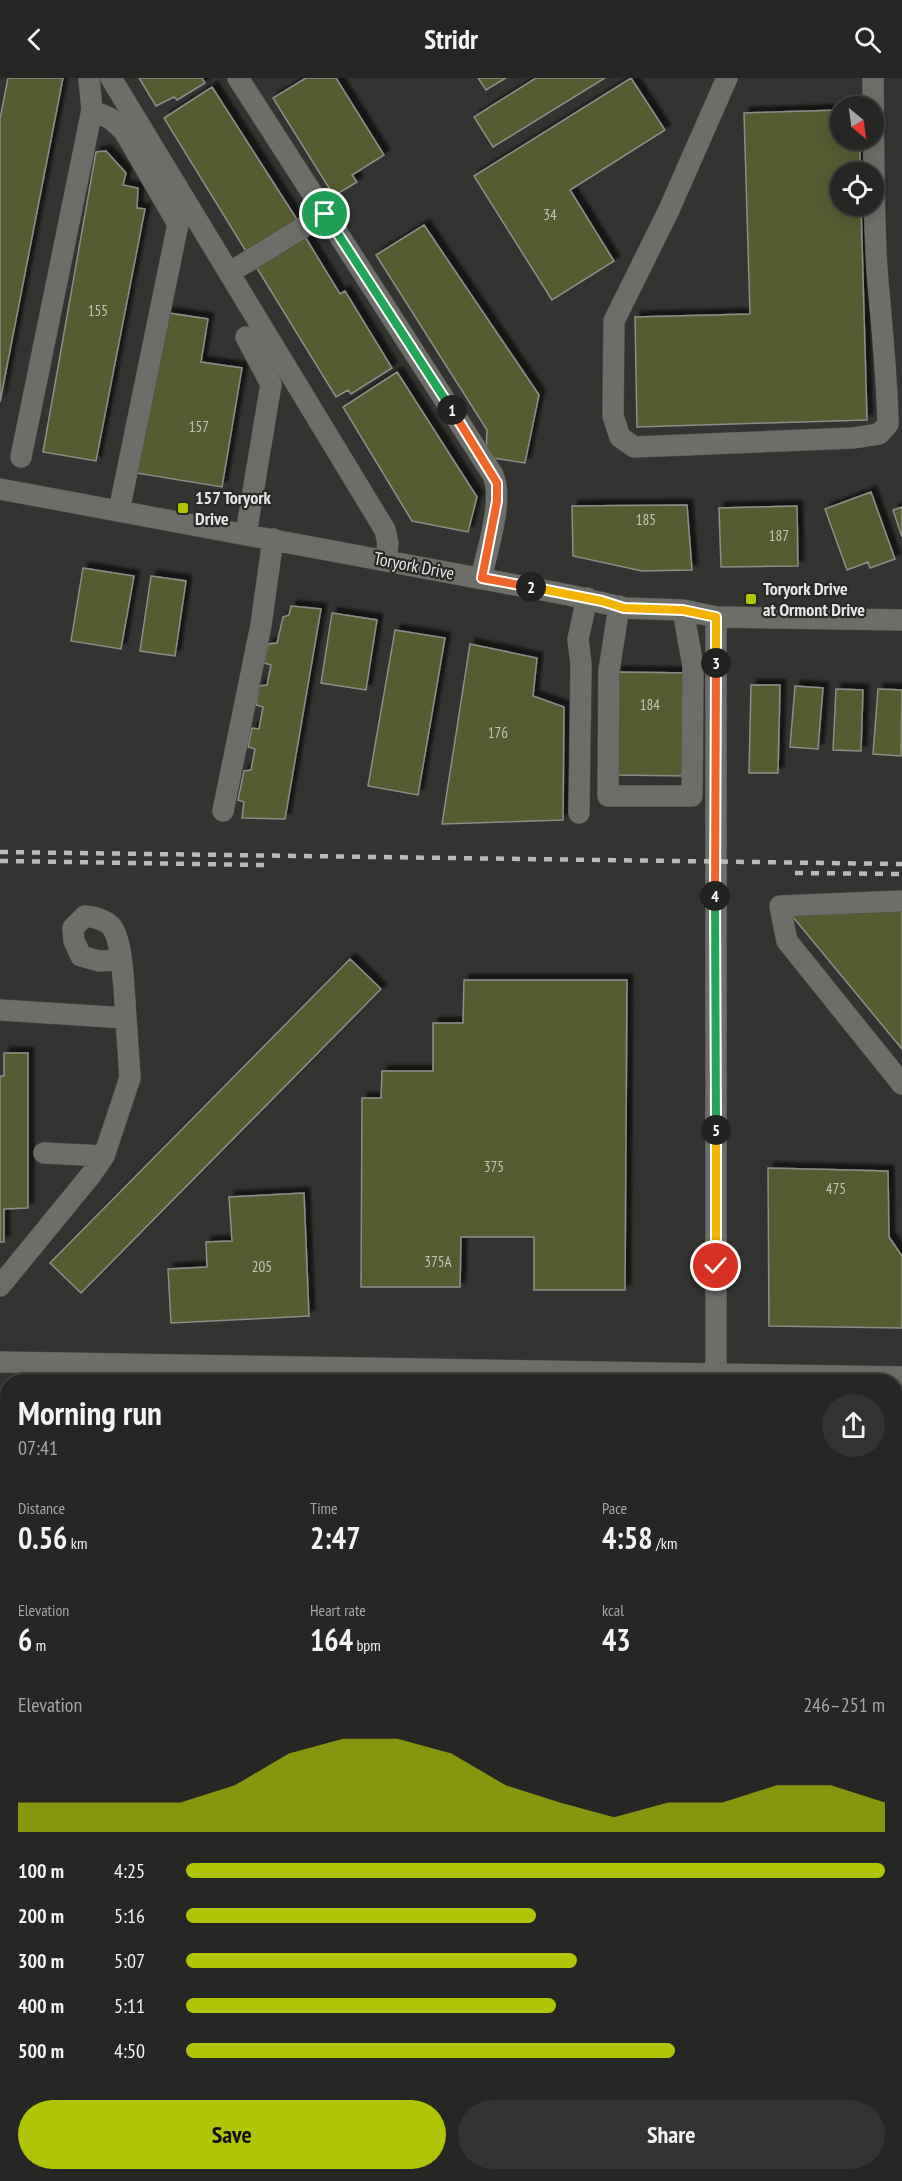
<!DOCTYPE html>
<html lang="en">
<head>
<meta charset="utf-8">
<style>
	:root { --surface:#262725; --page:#323332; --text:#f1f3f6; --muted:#a4a5a7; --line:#424442; --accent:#afc506 }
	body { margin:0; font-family:"PT Sans Narrow",sans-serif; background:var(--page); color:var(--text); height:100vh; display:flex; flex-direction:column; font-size:22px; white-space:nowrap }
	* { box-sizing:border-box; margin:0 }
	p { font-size:20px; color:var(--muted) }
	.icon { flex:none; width:33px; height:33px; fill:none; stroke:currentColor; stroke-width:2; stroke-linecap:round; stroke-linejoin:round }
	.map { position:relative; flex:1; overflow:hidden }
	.side { position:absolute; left:0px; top:1296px; width:903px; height:807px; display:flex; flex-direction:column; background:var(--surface); border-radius:24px 24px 0 0; box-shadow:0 3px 15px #0003,0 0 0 2px var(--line) }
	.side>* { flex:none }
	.needle { width:39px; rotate:151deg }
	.tools { position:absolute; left:830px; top:18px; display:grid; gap:12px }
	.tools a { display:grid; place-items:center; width:54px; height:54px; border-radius:50%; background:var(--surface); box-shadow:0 3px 15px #0003,0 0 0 2px var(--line); font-size:30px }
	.pin { position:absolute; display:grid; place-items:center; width:51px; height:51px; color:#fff; margin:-26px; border:3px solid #fff; border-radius:50%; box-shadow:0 2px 6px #0007 }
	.km { position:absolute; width:30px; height:30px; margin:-15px; border-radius:50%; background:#222; color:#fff; font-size:16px; line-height:30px; text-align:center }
	.round { display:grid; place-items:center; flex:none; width:63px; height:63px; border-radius:32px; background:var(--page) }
	.head { display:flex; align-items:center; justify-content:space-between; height:102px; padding:0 18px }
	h1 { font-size:33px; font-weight:700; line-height:45px }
	.figures { display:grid; grid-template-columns:repeat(3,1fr); gap:9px; height:102px; padding:6px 18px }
	.figures div { display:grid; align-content:center }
	.figures b { font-size:30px; font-weight:700 }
	.figures small { font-size:16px; font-weight:400 }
	.figures p { font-size:16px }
	.chart { height:168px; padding:12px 18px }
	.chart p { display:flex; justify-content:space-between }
	.chart svg { width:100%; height:108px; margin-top:6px; fill:var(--accent); opacity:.7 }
	.cta { display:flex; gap:12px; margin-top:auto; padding:12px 18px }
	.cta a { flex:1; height:69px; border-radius:36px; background:var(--accent); color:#111; font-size:24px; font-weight:700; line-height:69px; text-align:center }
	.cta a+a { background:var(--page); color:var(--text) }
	ul { padding:0 18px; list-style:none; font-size:20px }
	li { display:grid; grid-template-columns:96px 72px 1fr; align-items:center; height:45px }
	li i { height:15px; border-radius:8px; background:var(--accent) }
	header { display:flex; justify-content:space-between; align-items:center; height:78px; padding:0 18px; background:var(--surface); font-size:27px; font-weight:700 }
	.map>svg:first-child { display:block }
	.building { fill:#545c32; stroke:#8d8e8a; stroke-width:1.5; filter:url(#shadow) }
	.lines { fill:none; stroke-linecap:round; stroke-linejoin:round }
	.minor-casing { stroke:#50514e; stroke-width:22 }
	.minor { stroke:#6d6e6a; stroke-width:21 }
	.rail { stroke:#babab8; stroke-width:4.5; stroke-dasharray:8 8; stroke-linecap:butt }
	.split-1-casing { stroke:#fff; stroke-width:12 }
	.split-2-casing { stroke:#fff; stroke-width:12 }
	.split-3-casing { stroke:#fff; stroke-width:12 }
	.split-4-casing { stroke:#fff; stroke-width:12 }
	.split-5-casing { stroke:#fff; stroke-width:12 }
	.split-6-casing { stroke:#fff; stroke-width:12 }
	.split-1 { stroke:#22a559; stroke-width:8 }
	.split-2 { stroke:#f0652b; stroke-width:8 }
	.split-3 { stroke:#f5b400; stroke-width:8 }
	.split-4 { stroke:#f0652b; stroke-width:8 }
	.split-5 { stroke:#22a559; stroke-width:8 }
	.split-6 { stroke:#f5b400; stroke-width:8 }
	.poi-dot { fill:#afc506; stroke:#292a27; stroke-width:2 }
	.labels { text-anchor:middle; stroke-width:4.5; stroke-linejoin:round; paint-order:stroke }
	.number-label { font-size:15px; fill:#c2c4b8 }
	.poi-label { font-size:18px; font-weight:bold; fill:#e6e6e4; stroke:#292a27; text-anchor:start }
	.street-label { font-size:18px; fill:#e6e6e4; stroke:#292a27 }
</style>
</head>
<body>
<header><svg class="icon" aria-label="back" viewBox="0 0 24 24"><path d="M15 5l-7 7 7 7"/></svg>Stridr<svg class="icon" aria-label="search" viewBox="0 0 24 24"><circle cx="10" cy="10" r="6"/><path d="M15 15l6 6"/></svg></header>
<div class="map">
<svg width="902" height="2103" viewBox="0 0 902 2103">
	<defs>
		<filter id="shadow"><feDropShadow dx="5.5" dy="-5.5" stdDeviation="1.5" flood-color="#0009"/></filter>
	</defs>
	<rect width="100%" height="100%" fill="#333431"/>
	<path class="building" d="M8,0H63L0,324V41Z
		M139,0H202L205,5L177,22L174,19L156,28Z
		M306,0H336L384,77L352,97L357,104L334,118L273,20Z
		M478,0H506L486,12Z
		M536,0H605L493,69L474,39Z
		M631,0L665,52L570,112L614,183L552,222L474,98Z
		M212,9L298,143L247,175L164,40Z
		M840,32V62H860V94H840V128H861L867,342L637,349L635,239L750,236L744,35Z
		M106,73L126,95L123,107L138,110L137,130L145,131L96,383L43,374L96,74Z
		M424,147L539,317L525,385L486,379L487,352L376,177Z
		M304,157L340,216L345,213L392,290L351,316L348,312L336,319L255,187Z
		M162,234L208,241L201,284L242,290L222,409L136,395Z
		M397,294L477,419L468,454L412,443L343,329Z
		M871,414L895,481L870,490L868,484L847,492L825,431Z
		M687,427L692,492L642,493L573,478L572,428Z
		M797,428L798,488L721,489L719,430Z
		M902,429V459L893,432Z
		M83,490L134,498L121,571L71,563Z
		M151,498L186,503L175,578L140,573Z
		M291,528L321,531L285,741L242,740L244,724L238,722L244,693L251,692L255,671L248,669L252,650L259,651L263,629L256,627L259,608L267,607L271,587L264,585L268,566L277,565L283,539L289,537Z
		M332,535L377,542L366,612L321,605Z
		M395,552L445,560L418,717L368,708Z
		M470,566L537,580L533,618L564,629L563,742L442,746Z
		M616,594L688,595L687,698L614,697Z
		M751,607H780L778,695H749Z
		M795,608L823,610L818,671L790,669Z
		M836,611L863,612L861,673L833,672Z
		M878,611L902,612L901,678L873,676Z
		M902,831V971L788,833Z
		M350,881L381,911L81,1215L50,1185Z
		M464,902H627L625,1212H534V1159H461L460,1209H361L362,1020H381L382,993H433V945H463Z
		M4,975H28V1130L4,1131V1164H0V998H4Z
		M768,1090L888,1093L889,1159L902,1178V1250L769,1248Z
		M304,1115L309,1238L171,1245L168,1191L207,1189L206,1164L232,1163L229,1119Z
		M896,1402H902V1630H896Z
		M0,1403H8V1544H0Z
		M0,1561H8V1739L6,1714H0Z
		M896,1863L902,1870V1934L896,1928Z
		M896,1977L902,1984V2074L896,2079Z
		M0,2045L8,2052V2096H51L59,2103H0Z
		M176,2096H206L199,2103H183Z
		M368,2096H516L523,2103H360Z
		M666,2096H723L730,2103H673Z
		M786,2096H867L875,2103H793Z"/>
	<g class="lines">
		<defs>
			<path id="minor" d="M111,0L385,452L388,465L386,482
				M238,0L493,397C504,422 487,473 481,500
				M727,0L668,134L614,243L613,338L620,359L634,369L853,360L879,356L888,346C887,294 881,243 877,192C873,128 874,64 873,0
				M92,32L111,41L124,53L178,146L119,433
				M229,195L325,136
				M246,259L271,306L246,456
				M21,379L92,32L89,0
				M0,411L569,517L624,530L683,532L716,539L902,542
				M619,528L609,593L608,718H692L693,588L683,532
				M716,539V1304
				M223,733L261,547L273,461
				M579,735L581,586L578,561L587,520
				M902,823L780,828L787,863L902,1006
				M120,882L99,883L81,878L74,863L73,850L85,838C95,839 104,841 111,848C124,863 124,919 126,940
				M0,932L126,940L130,1000L104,1078L90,1098L0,1208
				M44,1075L104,1078
				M0,1284L902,1299
				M896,1352H902
				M0,1363L8,1356
				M896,1718L902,1724
				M0,1784L8,1791
				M0,1820L8,1827
				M896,1825L902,1819
				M896,1840L902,1847
				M0,1883L8,1876
				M896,1951L902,1958
				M896,2084L902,2090
				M610,2096L618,2103
				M779,2096L786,2103
				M882,2096L890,2103
				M282,2103L289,2096"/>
		</defs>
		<use href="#minor" class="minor-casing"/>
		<use href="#minor" class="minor"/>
		<path class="rail" d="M0,774L902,786
			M0,783L264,787
			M795,795L902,796"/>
	</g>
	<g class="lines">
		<defs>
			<path id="split-1" d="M325,136L452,332"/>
			<path id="split-2" d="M452,332L497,405V423L482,500L531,509"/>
			<path id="split-3" d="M531,509L602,523L624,530L683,532L716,539V585"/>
			<path id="split-4" d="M715,818L716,585"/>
			<path id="split-5" d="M715,818L716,1052"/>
			<path id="split-6" d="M716,1052V1188"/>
		</defs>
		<use href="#split-1" class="split-1-casing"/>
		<use href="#split-2" class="split-2-casing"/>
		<use href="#split-3" class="split-3-casing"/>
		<use href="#split-4" class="split-4-casing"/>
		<use href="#split-5" class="split-5-casing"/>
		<use href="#split-6" class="split-6-casing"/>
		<use href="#split-1" class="split-1"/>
		<use href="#split-2" class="split-2"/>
		<use href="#split-3" class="split-3"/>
		<use href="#split-4" class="split-4"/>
		<use href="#split-5" class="split-5"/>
		<use href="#split-6" class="split-6"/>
	</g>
	<g class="poi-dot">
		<rect x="177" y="424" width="12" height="12" rx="3"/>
		<rect x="745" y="515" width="12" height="12" rx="3"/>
	</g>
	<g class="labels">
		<g class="number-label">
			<text x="550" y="142">34</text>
			<text x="98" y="238">155</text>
			<text x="199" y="354">157</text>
			<text x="646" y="447">185</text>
			<text x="779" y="463">187</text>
			<text x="650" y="632">184</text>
			<text x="498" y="660">176</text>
			<text x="494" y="1094">375</text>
			<text x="836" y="1116">475</text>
			<text x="438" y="1189">375A</text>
			<text x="262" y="1194">205</text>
		</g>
		<g class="poi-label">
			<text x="195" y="426">157 Toryork<tspan x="195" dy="21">Drive</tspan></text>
			<text x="763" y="517">Toryork Drive<tspan x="763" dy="21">at Ormont Drive</tspan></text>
		</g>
		<g class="street-label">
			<text transform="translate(414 488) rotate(11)" y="6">Toryork Drive</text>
		</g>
	</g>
</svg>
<div class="tools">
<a><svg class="needle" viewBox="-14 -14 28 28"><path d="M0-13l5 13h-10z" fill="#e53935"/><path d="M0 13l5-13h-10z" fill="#a4a5a7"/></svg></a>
<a><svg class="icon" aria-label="locate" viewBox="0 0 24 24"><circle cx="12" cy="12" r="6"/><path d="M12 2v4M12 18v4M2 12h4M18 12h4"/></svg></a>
</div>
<div class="pin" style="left:325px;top:136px;background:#1e9e55"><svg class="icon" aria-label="arrive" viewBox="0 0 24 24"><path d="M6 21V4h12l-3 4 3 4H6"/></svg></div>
<div class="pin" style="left:716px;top:1188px;background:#d93025"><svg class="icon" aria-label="check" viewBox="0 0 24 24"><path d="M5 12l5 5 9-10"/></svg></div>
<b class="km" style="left:452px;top:332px">1</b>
<b class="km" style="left:531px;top:509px">2</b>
<b class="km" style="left:716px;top:585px">3</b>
<b class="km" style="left:715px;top:818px">4</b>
<b class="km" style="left:716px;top:1052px">5</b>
<section class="side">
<div class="head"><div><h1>Morning run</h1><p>07:41</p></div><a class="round"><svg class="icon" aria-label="share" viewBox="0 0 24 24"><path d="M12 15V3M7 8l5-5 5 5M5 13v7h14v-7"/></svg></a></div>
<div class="figures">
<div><p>Distance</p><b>0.56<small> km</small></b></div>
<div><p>Time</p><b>2:47</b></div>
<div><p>Pace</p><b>4:58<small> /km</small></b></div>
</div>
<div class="figures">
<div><p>Elevation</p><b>6<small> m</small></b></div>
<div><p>Heart rate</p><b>164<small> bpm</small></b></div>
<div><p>kcal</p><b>43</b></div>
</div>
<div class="chart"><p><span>Elevation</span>246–251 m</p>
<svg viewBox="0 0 160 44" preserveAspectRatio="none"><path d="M0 44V32L10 32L20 32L30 32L40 25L50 12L60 6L70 6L80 12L90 25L100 32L110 38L120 32L130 32L140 25L150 25L160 32V44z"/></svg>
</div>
<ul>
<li><b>100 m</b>4:25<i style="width:100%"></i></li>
<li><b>200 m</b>5:16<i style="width:50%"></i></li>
<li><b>300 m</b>5:07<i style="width:56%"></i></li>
<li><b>400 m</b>5:11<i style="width:53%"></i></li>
<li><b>500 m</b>4:50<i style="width:70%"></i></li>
</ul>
<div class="cta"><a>Save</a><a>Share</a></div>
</section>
</div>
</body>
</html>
